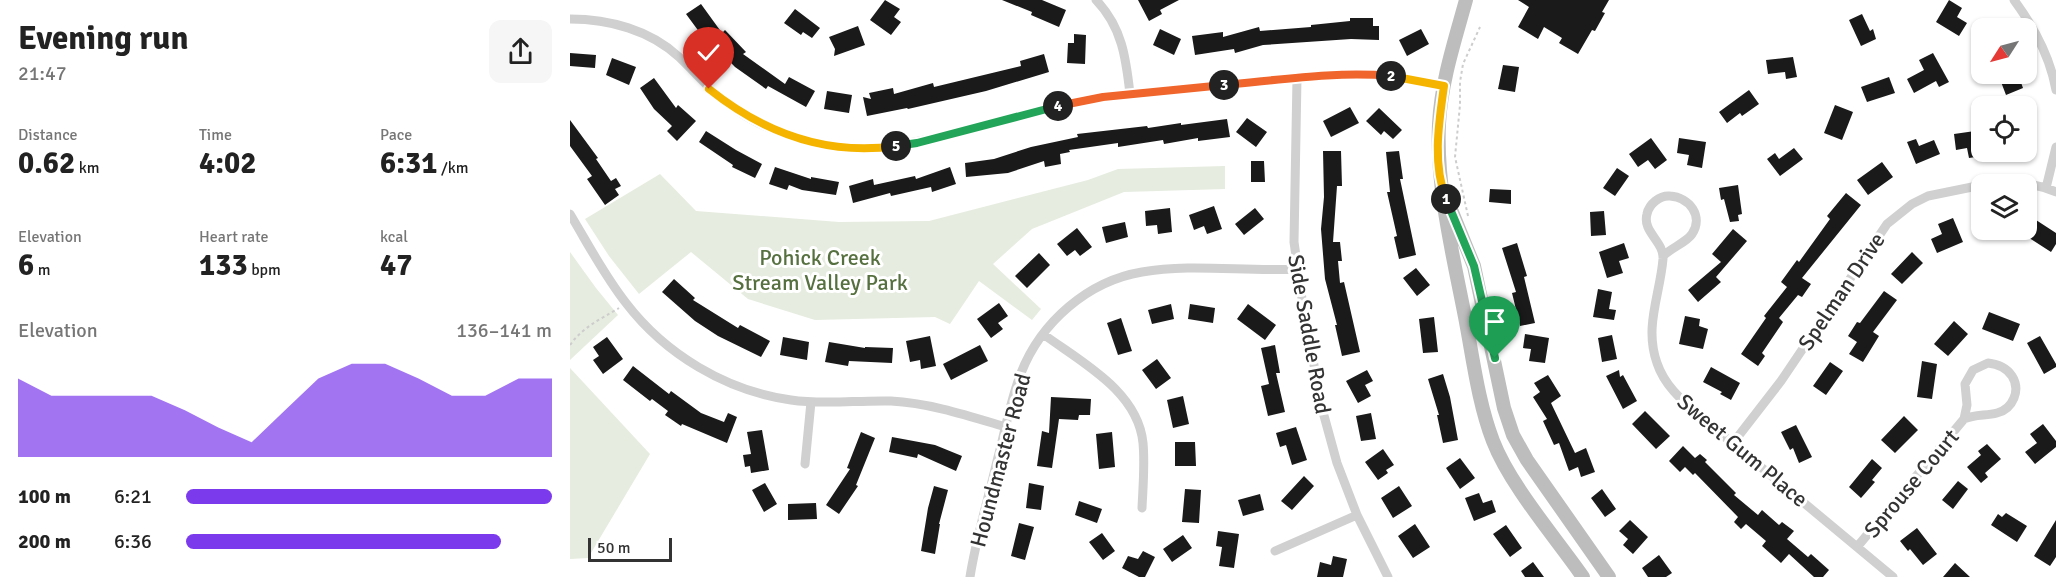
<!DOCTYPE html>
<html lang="en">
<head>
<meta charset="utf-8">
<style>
	:root { --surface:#fff; --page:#f6f6f6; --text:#222; --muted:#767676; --accent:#7c3aed }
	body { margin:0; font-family:Signika,sans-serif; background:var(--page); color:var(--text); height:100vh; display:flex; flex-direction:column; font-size:22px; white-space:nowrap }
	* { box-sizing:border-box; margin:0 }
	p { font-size:20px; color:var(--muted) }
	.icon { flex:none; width:33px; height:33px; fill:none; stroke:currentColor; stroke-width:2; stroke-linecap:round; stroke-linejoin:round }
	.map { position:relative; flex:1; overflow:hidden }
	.panel { display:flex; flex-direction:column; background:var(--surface); width:570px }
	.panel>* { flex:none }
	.needle { width:39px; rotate:234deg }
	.fabs { position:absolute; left:1401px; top:18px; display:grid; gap:12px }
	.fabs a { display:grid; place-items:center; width:66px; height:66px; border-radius:12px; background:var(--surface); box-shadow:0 2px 4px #0004; font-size:30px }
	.scale { position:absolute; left:18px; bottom:15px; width:84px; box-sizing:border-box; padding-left:6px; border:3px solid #333; border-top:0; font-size:16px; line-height:21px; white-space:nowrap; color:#333; -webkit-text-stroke:4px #fff; paint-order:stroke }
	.pin { position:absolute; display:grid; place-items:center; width:51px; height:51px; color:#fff; margin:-62px -26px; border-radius:50% 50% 50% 0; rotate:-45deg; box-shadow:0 0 6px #0007 }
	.pin .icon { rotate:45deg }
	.km { position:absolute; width:30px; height:30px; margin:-15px; border-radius:50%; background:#222; color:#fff; font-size:16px; line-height:30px; text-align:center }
	.round { display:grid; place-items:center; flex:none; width:63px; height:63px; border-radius:12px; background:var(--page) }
	.head { display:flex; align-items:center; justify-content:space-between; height:102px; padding:0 18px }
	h1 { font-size:33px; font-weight:800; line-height:45px }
	.figures { display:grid; grid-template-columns:repeat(3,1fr); gap:9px; height:102px; padding:6px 18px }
	.figures div { display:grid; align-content:center }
	.figures b { font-size:30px; font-weight:800 }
	.figures small { font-size:16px; font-weight:400 }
	.figures p { font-size:16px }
	.chart { height:168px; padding:12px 18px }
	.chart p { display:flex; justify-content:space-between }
	.chart svg { width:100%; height:108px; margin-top:6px; fill:var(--accent); opacity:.7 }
	ul { padding:0 18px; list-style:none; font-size:20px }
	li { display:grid; grid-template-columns:96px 72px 1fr; align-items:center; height:45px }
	li i { height:15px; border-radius:8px; background:var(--accent) }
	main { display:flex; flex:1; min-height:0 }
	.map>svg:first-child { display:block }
	.green { fill:#e6ecdf }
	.building { fill:#1a1a1a }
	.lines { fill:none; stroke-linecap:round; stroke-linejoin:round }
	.path { stroke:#cdcdcd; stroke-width:2; stroke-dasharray:3 3; stroke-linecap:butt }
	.minor { stroke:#d0d0d0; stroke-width:9 }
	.secondary { stroke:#bdbdbd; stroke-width:14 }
	.split-1-casing { stroke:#fff; stroke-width:12 }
	.split-2-casing { stroke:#fff; stroke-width:12 }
	.split-3-casing { stroke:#fff; stroke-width:12 }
	.split-4-casing { stroke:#fff; stroke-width:12 }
	.split-5-casing { stroke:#fff; stroke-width:12 }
	.split-6-casing { stroke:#fff; stroke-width:12 }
	.split-1 { stroke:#22a559; stroke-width:8 }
	.split-2 { stroke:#f5b400; stroke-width:8 }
	.split-3 { stroke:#f0652b; stroke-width:8 }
	.split-4 { stroke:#f0652b; stroke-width:8 }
	.split-5 { stroke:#22a559; stroke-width:8 }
	.split-6 { stroke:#f5b400; stroke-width:8 }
	.labels { text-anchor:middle; stroke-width:6; stroke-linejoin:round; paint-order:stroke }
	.park-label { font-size:22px; fill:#56703f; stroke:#fff }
	.street-label { font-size:22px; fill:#333; stroke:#fff }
</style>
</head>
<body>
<main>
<section class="panel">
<div class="head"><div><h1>Evening run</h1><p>21:47</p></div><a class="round"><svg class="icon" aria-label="share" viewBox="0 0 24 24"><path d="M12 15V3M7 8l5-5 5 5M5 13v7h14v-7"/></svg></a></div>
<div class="figures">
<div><p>Distance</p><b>0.62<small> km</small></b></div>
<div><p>Time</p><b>4:02</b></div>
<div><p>Pace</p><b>6:31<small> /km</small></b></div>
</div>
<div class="figures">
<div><p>Elevation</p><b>6<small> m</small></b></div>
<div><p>Heart rate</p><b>133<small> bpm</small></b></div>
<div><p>kcal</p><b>47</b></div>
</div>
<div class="chart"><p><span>Elevation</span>136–141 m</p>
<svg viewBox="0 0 160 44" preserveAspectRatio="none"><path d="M0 44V12L10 19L20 19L30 19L40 19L50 25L60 32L70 38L80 25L90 12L100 6L110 6L120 12L130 19L140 19L150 12L160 12V44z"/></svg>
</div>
<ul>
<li><b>100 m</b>6:21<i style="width:100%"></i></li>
<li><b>200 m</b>6:36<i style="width:86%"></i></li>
</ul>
</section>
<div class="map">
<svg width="1486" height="577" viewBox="0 0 1486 577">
	<rect width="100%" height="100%" fill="#fff"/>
	<path class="green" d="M655,166V189L554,192L462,229L423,264L471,309L462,320L409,281L380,324L365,317L245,320L178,299L121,252L69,294L39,256L15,219L90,174L126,211L269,222L359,221L518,180L548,169Z
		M0,252L26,288L48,315L0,360Z
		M0,368L80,454L18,558L0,559Z"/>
	<path class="building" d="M315,0L330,9L324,17L331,22L321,35L300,20Z
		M432,0H472L496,10L489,27L461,15L462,12Z
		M568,0H609L590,10L592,14L579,21Z
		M948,0H1039L1032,12L1035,13L1025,31L1022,30L1008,54L989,43L992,38L974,27L968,39L948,27L959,7Z
		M1379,0L1392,8L1387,17L1397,23L1389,36L1366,22Z
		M131,4L152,33L155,30L176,52L173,54L215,84L219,77L245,91L236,107L198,86L196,89L165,67L131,32L130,33L116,14Z
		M225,9L250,28L242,38L233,32L231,35L214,23Z
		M1292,14L1300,31L1303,29L1306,39L1291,46L1279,20Z
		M780,18H803V26H809V40L781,39L693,45L665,53L664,49L625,55L622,36L653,32V37L689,27L690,31L741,27V25L780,21Z
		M288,26L295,45L264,56L265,49L259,37Z
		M590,29L611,39L604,55L583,45Z
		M851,29L859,44L837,56L829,40Z
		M504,34L516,35L515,64L497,63L498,43H504Z
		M0,53L26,55L25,68L0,66Z
		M1363,53L1379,82L1369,87L1366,81L1344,93L1337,79L1354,70L1349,60Z
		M474,54L479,72L416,91L338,109L337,108L297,116L293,97L301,99L299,93L323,88L324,94L363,83L364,87L451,66L450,61Z
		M1223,57L1227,77L1216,79L1215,72L1198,74L1196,60Z
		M42,58L66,67L59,85L36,75Z
		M933,65L949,67L945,92L928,89Z
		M1428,74H1448L1453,88L1436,95Z
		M1319,77L1325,93L1297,102L1291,87Z
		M84,78L106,108L108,105L126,121L107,141L97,131L102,126L84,109L70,88Z
		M1179,90L1189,104L1172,116L1170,113L1157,123L1149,112Z
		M257,91L282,95L279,113L254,109Z
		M1265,105L1283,112L1272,140L1254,133Z
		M780,107L789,123L761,137L753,121Z
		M809,108L832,130L823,139L814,131L811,135L796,121Z
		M677,118L697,132L686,147L666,132Z
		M657,119L660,137L628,141V138L594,144L593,140L548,147V143L499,150L500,152L490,154L491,164L475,167L474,161L438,173L396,177L395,163L424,159L461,147L508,137L507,134L577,126L578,128L611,123V125Z
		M0,120L28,158L26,159L41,181L46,178L51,186L45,189L49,195L35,205L17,179L22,176L0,146Z
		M1412,130V156L1399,158L1397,148L1386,150L1384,134Z
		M136,131L166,150L192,164L185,178L162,167L163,165L129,142Z
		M1081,138L1097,160L1085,169L1078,160L1068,167L1059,154Z
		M1109,138L1136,142L1132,168L1117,165L1119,155L1107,153Z
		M1346,139L1349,146L1364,140L1370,154L1346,164L1337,142Z
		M1224,148L1233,159L1210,176L1197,159L1205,153L1209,159Z
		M753,151H771L772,186H767L763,242H770L772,261H768L770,283L774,282L790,352L772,356L765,325H767L755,279L751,229L754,197Z
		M829,151L833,179H830L846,255L829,259L824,237L827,236L817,192H820L816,152Z
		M681,161H694L695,182H681Z
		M1312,162L1323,177L1298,195L1287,180Z
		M205,167L241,179V177L269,182L266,195L232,190L219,185L217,190L199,184Z
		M380,167L386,184L362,192L361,187L321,196L320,193L283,203L279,186L303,179L304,185L345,176L346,179Z
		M1047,168L1059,176L1045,196L1033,188Z
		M1168,185L1172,214L1168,215L1169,221L1160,222L1154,199L1151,200L1149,188Z
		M920,189L941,190V204L919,202Z
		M1276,193L1291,205L1232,278L1241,284L1232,297L1228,295L1209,318L1213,322L1192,353L1195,356L1188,366L1171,354L1196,318L1194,316L1217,287L1211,282L1227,260L1229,262L1260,219L1257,216Z
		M644,206L652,229L637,234L634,226L624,230L619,215Z
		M600,208L602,232L588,234L587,225L576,226L575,211Z
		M685,208L694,219L674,235L665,224Z
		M1034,211L1036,235L1021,236L1020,212Z
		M1383,218L1393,242L1367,253L1361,239L1372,234L1368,224Z
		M1466,220L1486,233V244L1481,252L1456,236Z
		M555,222L558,237L536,243L532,227Z
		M507,228L522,247L510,256L505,250L497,256L487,244Z
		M1163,229L1177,241L1146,277L1151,282L1128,302L1118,290L1151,262L1142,254Z
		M947,243L957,276L954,277L965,323L950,326L942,293L946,292L932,248Z
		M1054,243L1059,258L1049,261L1053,273L1037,278L1029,252Z
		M1342,252L1353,263L1332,284L1321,274Z
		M469,253L480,265L457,288L445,276Z
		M846,268L860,285L847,296L833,278Z
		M104,279L125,298L123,300L168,328L170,325L200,341L191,357L148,336L125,321L92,292Z
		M1028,289L1042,292L1039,309L1046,310L1044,320L1023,317Z
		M1314,291L1327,300L1303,332L1309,336L1293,362L1279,354L1287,342L1278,336L1287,322L1290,323Z
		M429,303L438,316L428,323L433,329L421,338L407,319Z
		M601,304L604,319L582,324L578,310Z
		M620,304L645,308L643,323L618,319Z
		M678,304L706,325L695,340L667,319Z
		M1419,312L1450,324L1443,341L1412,329Z
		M1115,316L1130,319L1129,326L1138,329L1133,349L1109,344Z
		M864,317L868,352L853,353L849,319Z
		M551,318L562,351L548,355L537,323Z
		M1384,321L1398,334L1378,356L1364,344Z
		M955,334L979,338L975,363L959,361L961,349L953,348Z
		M1042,335L1047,359L1032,362L1028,338Z
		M360,336L366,366L351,369L350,360L340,362L336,341Z
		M1470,336L1486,364V367L1474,374L1457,343Z
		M37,337L53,359L33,374L23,360L29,356L23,347Z
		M213,337L239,342L237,360L210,355Z
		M259,342L295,348V347L323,348L322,363L279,361L278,366L255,362Z
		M410,345L418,361L381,380L373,364Z
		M705,345L710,373H706L715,412L698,416L691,386L699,384L691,348Z
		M587,359L601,378L586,389L572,370Z
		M1352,361L1367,364L1362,399L1347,397Z
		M1260,362L1273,371L1256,395L1243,386Z
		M63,366L99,394L101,391L131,413L154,422L158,413L167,417L157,443L112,424L111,426L95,415L98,411L82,399L80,401L53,380Z
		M1141,367L1170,383L1161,400L1150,394L1152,392L1133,382Z
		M797,370L803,381L795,385L801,396L788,403L776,381Z
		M1049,370L1050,377L1053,375L1067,401L1053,409L1036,376Z
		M873,374L880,397L888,440L873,443L867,415H869L858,379Z
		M978,375L991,396L981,403L1005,453L1016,448L1025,472L1011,477L1008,467L999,471L989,443L984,445L973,421L977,419L963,397L970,392L964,383Z
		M613,396L619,424L603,428L597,400Z
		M481,397L521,399L520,415H509L508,420L489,419L482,468L467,466L472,431L479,433Z
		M1075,411L1100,436L1086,449L1062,424Z
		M801,413L806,439L791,441L786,416Z
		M1334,416L1348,430L1325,453L1311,440Z
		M1473,424L1486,441V447L1465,464L1455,452L1467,443L1460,434Z
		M1226,425L1242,457L1229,463L1223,448L1220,450L1211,432Z
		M726,427L737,460L722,465L716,445L710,447L706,433Z
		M192,430L199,470L181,473L180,466L175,467L173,455L181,454L177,432Z
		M291,432L305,438L286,485L288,486L269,514L256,505L280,469L277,468Z
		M542,432L545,467L529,469L526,434Z
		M322,437L365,445L392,456L386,471L348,454L347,458L319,452Z
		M605,442H625L626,466H605Z
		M1417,444L1431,459L1415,473L1418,477L1411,483L1397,467L1411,455L1408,451Z
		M1113,446L1125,458L1130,454L1137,460L1135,462L1166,493L1164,495L1188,515L1192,510L1209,525L1212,522L1224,531L1217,539L1238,557L1241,554L1259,570L1253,577H1244L1219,554L1211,563L1192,546L1196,541L1176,524L1171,529L1164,522L1168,517L1125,473L1123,475L1115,467L1110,472L1099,461Z
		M813,449L824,465L816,470L818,473L808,480L795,462Z
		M890,458L905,478L890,489L876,468Z
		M1302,459L1312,468L1302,480L1305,482L1291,498L1279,487Z
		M734,476L744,486L722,510L711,501Z
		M1388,481L1398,489L1383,509L1372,500Z
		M195,483L207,504L194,512L182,490Z
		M459,483L474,486L471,510L456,508Z
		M364,486L378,490L369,524H370L365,554L351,551L358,508Z
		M829,486L842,506L823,518L811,498Z
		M615,489L631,490L629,523L612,522Z
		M1032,489L1046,509L1035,517L1021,498Z
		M909,493L913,503L922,500L926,512L904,521L895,498Z
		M690,494L694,510L673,516L668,500Z
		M509,501L532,509L527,523L505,515Z
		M246,503L247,519L218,520V504Z
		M1436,513L1457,526L1447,542L1421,525L1428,514L1432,517Z
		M1060,520L1078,537L1063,554L1053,545L1058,539L1049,531Z
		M1486,520V557L1480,566L1464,556Z
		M449,523L464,527L455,560L441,556Z
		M845,524L860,547L843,558L828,536Z
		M936,525L952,548L940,557L923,534Z
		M1347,528L1367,554L1353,565L1340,549L1338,551L1330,541Z
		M648,531L669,534L664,568L649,566L652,547L646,546Z
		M532,533L545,551L533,560L519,542Z
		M613,535L622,548L602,562L593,549Z
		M573,551L585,557L575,577H569L552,568L558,556L568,559Z
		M1089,555L1102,573L1096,577H1078L1072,568Z
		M763,556L777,559L773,577H747L750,562L761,565Z
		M963,562L974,577H955L951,571Z
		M1385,563L1400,577H1373Z"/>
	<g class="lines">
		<path class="path" d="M898,216L885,157L890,105V82L893,64L910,27
			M0,345C13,327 29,320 49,308"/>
		<path class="minor" d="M526,0C552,27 556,58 560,94
			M1444,0C1464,27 1480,56 1486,90
			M0,19C39,19 80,30 109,57C128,75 144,95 165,109C186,124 211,134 236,141C293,156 345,143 401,129C445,117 488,104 533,97L749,76L793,74L820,76L874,86
			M727,78L724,242L734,313L753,412L767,463L787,515L818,577
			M1415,184C1439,181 1464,182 1486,192
			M1476,188L1486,147
			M0,214C18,244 34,275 56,303C95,354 156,391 221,400C254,405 287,400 321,401C360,403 399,416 436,427
			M1093,256C1101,248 1117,242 1122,234C1134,216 1119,197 1100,196C1090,195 1079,204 1077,214C1072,232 1094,241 1093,259C1090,295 1074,327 1087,363C1095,387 1114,402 1132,418L1323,577
			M473,334C511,362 568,391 573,443C575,464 573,486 572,508
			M1418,363C1428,364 1436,367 1442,376C1451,390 1443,409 1427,413C1416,416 1405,414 1394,419L1397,405L1395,384L1403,370Z
			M1163,443L1211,381L1317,224L1342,204L1358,196L1412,185
			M235,464L241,402
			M1287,547L1394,419
			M705,551L787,515
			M400,577C406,538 418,500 427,461C435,432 440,401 451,373C471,322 518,281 572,272C621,263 676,272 727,269"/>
		<path class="secondary" d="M896,0C885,40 871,82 869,124C866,187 883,255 895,317C903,358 908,402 923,441C940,485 985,537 1013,577
			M882,212L904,266L934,408L943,435L957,460L1039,577"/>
	</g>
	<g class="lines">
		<defs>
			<path id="split-1" d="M876,199L904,266L925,358"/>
			<path id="split-2" d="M821,76L874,86C869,122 862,163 876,199"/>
			<path id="split-3" d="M654,85C710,80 766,71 821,76"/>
			<path id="split-4" d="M488,106L533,97L654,85"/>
			<path id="split-5" d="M326,146L347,143L488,106"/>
			<path id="split-6" d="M139,89C194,133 255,156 326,146"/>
		</defs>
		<use href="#split-1" class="split-1-casing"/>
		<use href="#split-2" class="split-2-casing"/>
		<use href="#split-3" class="split-3-casing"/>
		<use href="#split-4" class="split-4-casing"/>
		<use href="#split-5" class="split-5-casing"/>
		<use href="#split-6" class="split-6-casing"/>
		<use href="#split-1" class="split-1"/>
		<use href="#split-2" class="split-2"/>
		<use href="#split-3" class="split-3"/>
		<use href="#split-4" class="split-4"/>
		<use href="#split-5" class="split-5"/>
		<use href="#split-6" class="split-6"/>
	</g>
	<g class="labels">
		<g class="park-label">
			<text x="250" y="265">Pohick Creek<tspan x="250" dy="25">Stream Valley Park</tspan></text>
		</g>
		<g class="street-label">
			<text transform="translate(1271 291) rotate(-56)" y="8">Spelman Drive</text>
			<text transform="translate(740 334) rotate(80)" y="8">Side Saddle Road</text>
			<text transform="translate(1173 450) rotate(40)" y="8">Sweet Gum Place</text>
			<text transform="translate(430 460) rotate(-75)" y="8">Houndmaster Road</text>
			<text transform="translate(1341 483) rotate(-50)" y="8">Sprouse Court</text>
		</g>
	</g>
</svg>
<div class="fabs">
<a><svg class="needle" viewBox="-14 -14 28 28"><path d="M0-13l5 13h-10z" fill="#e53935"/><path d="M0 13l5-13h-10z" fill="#767676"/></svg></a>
<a><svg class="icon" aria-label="locate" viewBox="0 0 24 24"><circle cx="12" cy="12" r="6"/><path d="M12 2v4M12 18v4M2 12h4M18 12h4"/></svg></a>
<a><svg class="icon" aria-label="layers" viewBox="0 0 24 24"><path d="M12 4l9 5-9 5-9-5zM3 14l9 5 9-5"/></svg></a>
</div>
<div class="scale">50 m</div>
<div class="pin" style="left:925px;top:358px;background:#1e9e55"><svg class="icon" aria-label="arrive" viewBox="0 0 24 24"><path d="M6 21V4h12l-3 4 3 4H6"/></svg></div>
<div class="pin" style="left:139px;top:89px;background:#d93025"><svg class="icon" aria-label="check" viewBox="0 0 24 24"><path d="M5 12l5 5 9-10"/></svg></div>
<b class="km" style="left:876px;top:199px">1</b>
<b class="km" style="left:821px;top:76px">2</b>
<b class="km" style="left:654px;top:85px">3</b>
<b class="km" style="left:488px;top:106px">4</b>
<b class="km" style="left:326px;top:146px">5</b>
</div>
</main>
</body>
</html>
